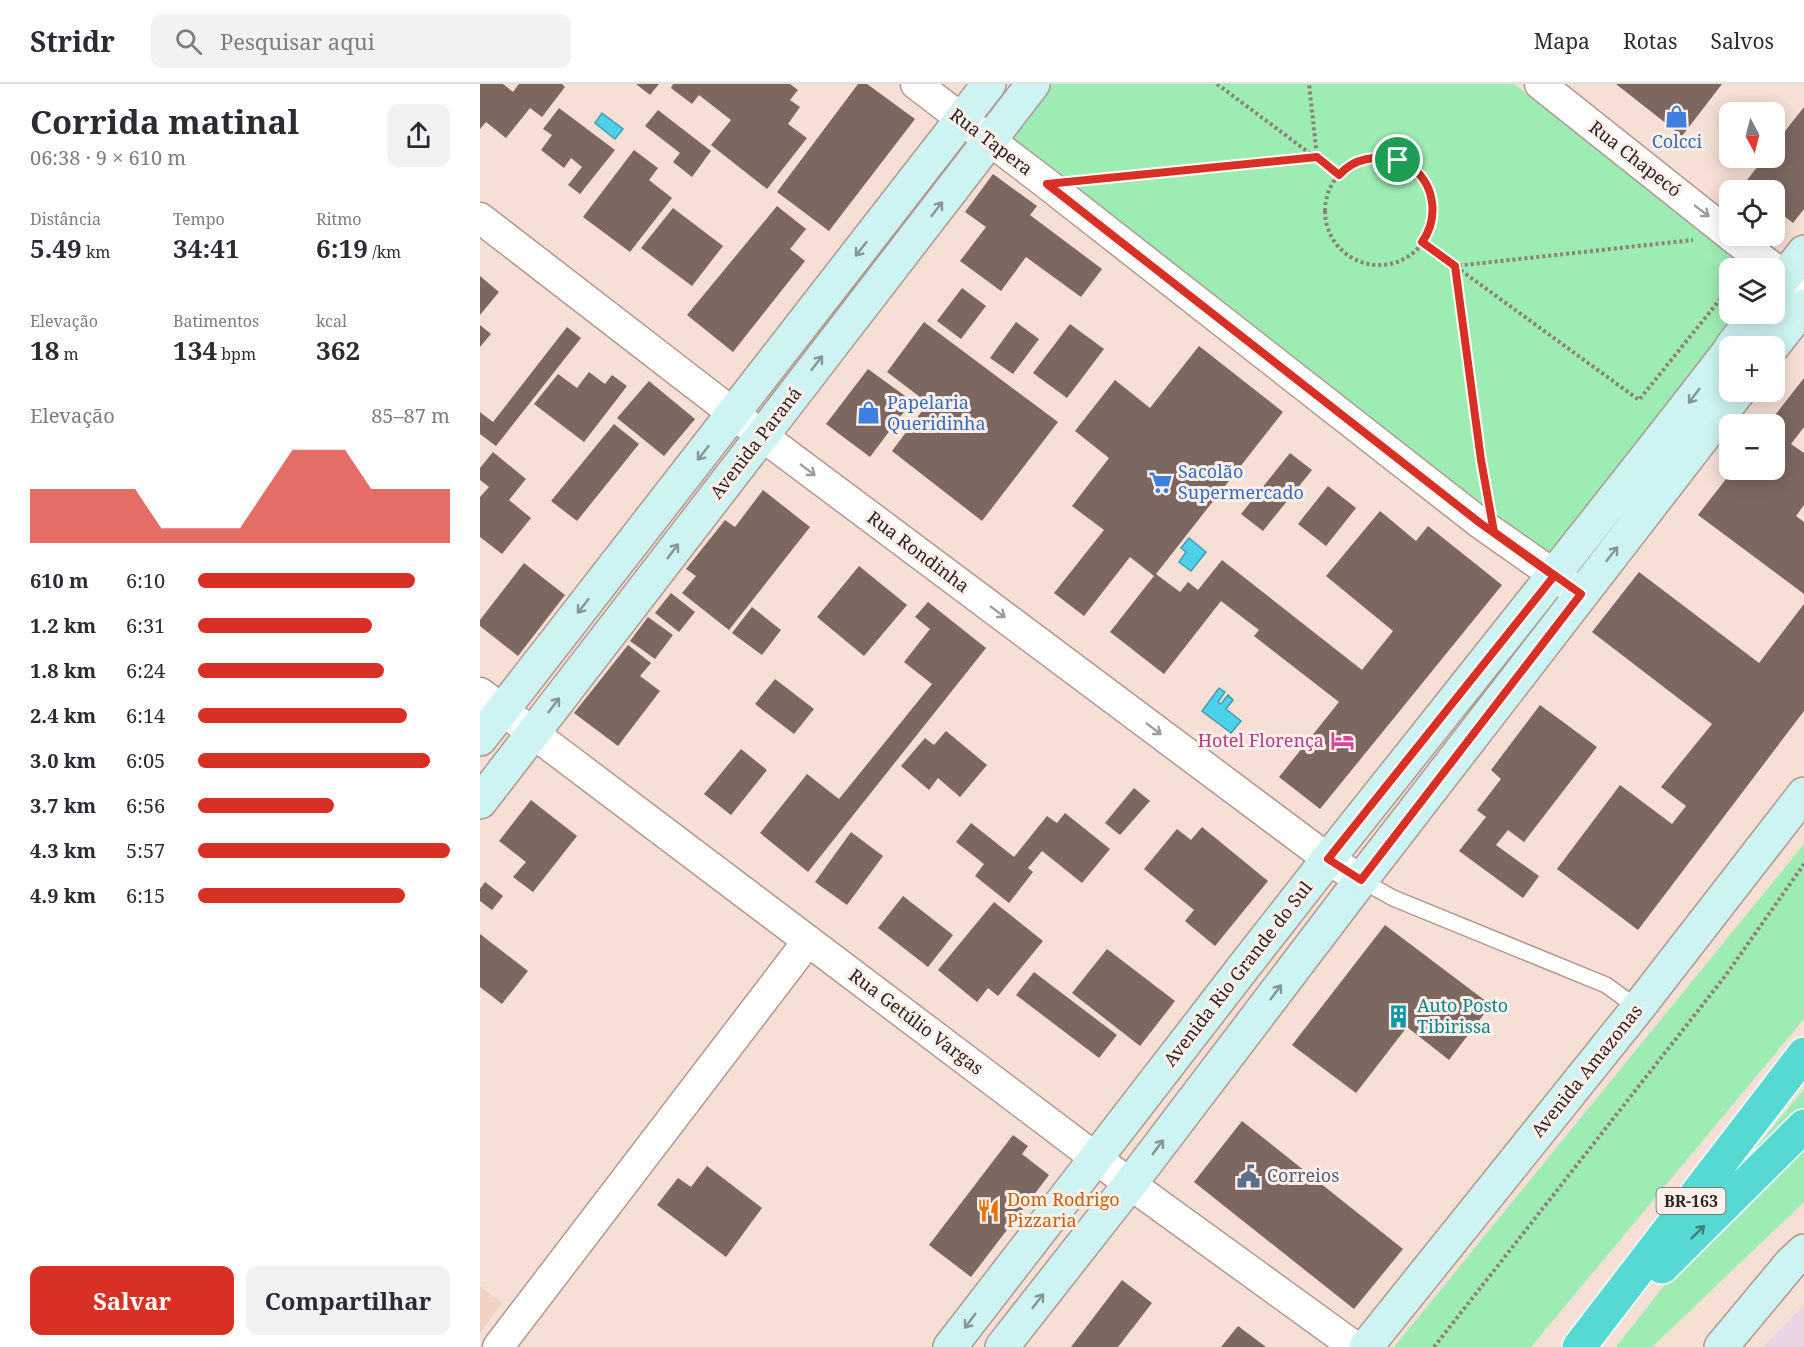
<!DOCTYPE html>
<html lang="pt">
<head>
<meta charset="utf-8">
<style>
	:root { --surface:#fff; --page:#f2f2f3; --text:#2b2b33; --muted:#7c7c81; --line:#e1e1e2; --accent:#d93025 }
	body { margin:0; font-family:"Noto Serif",serif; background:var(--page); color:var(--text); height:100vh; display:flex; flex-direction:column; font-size:22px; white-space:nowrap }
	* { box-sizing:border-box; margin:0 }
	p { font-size:20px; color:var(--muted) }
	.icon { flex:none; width:33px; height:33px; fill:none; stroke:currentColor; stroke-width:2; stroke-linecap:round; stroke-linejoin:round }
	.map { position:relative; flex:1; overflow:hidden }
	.sheet { display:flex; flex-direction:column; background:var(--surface); width:480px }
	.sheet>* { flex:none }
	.needle { width:39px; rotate:173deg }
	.tools { position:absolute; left:1239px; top:18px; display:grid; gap:12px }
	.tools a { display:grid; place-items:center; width:66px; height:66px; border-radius:12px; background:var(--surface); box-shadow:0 3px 15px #0003; font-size:30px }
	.pin { position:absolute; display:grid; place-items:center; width:51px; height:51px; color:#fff; margin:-26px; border:3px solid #fff; border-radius:50%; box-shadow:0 2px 6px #0007 }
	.round { display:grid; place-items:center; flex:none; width:63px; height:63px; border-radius:12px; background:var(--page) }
	.headline { display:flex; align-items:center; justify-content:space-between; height:102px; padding:0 30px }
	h1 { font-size:33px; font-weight:700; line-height:45px }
	.stats { display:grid; grid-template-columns:repeat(3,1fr); gap:9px; height:102px; padding:6px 30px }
	.stats div { display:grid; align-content:center }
	.stats b { font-size:26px; font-weight:700 }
	.stats small { font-size:16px; font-weight:400 }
	.stats p { font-size:16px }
	.chart { height:168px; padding:12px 30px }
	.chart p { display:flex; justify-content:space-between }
	.chart svg { width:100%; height:108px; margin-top:6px; fill:var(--accent); opacity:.7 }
	.button { display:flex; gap:12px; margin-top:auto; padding:12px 30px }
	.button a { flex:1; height:69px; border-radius:12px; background:var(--accent); color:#fff; font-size:24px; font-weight:700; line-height:69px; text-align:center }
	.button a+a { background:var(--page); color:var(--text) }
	ul { padding:0 30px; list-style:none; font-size:20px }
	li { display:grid; grid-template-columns:96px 72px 1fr; align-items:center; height:45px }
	li i { height:15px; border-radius:8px; background:var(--accent) }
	header { display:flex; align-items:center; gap:36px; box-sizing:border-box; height:84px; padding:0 30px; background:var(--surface); border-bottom:2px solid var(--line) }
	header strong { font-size:28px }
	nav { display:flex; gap:33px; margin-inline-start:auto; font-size:21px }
	.search { width:420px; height:54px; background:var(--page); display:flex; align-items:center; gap:15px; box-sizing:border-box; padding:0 21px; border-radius:12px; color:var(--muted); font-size:22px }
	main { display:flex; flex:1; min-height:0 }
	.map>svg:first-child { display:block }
	.built { fill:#f1d2c5 }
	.industrial { fill:#e8d4e4 }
	.green { fill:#9cecb3 }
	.water { fill:#4dd1eb; stroke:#439dae; stroke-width:1.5 }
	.building { fill:#7c6860 }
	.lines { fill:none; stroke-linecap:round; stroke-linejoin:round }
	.lane-casing { stroke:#af9990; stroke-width:18 }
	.street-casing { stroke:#af9990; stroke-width:33 }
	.secondary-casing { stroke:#af9990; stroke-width:36 }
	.highway-casing { stroke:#fff; stroke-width:36 }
	.path { stroke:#908079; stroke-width:4; stroke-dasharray:3 3; stroke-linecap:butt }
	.lane { stroke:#fff; stroke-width:15 }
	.street { stroke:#fff; stroke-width:30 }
	.secondary { stroke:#cdf4f2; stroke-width:33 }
	.highway { stroke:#57d9d3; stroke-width:33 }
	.oneway { stroke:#859694 }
	.oneway2 { stroke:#a09c9b }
	.oneway3 { stroke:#427e7a }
	.route-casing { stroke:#fff; stroke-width:12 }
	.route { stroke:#d93025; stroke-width:8 }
	.labels { text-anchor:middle; stroke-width:6; stroke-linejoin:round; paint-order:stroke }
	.shield { fill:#fdefe9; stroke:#6b615d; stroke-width:1.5 }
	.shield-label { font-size:16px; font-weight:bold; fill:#2d2421 }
	.street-label { font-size:18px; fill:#2d2421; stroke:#fdefe9 }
	.shop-label { font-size:18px; fill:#366cbe; stroke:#fdefe9; text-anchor:start }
	.hotel-label { font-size:18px; fill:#b23c85; stroke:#fdefe9; text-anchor:end }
	.culture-label { font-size:18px; fill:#0d838f; stroke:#fdefe9; text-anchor:start }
	.service-label { font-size:18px; fill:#4e5e75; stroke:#fdefe9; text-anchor:start }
	.food-label { font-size:18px; fill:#c56008; stroke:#fdefe9; text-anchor:start }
</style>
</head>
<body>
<header>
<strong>Stridr</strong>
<div class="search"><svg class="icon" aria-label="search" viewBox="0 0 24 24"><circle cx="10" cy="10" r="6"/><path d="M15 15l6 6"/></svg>Pesquisar aqui</div>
<nav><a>Mapa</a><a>Rotas</a><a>Salvos</a></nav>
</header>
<main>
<section class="sheet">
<div class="headline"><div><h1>Corrida matinal</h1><p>06:38 · 9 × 610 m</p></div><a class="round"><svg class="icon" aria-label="share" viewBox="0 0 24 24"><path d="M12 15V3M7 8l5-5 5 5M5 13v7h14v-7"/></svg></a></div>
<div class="stats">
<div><p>Distância</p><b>5.49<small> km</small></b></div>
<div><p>Tempo</p><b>34:41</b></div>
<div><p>Ritmo</p><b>6:19<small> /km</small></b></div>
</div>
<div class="stats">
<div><p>Elevação</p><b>18<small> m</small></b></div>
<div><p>Batimentos</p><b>134<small> bpm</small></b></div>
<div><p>kcal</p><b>362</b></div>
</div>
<div class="chart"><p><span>Elevação</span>85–87 m</p>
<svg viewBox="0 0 160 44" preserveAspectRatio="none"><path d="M0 44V22L10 22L20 22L30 22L40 22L50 38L60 38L70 38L80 38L90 22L100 6L110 6L120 6L130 22L140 22L150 22L160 22V44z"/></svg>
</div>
<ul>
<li><b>610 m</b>6:10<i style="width:86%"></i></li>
<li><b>1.2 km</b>6:31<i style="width:69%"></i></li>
<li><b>1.8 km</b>6:24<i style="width:74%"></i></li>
<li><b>2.4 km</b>6:14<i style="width:83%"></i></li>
<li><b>3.0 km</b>6:05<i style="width:92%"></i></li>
<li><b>3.7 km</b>6:56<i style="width:54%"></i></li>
<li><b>4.3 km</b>5:57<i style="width:100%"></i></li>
<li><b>4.9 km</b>6:15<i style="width:82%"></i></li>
</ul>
<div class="button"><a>Salvar</a><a>Compartilhar</a></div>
</section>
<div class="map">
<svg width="1324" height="1263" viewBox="0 0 1324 1263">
	<rect width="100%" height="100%" fill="#f6dfd5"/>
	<path class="built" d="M0,1202L22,1219L0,1249Z"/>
	<path class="industrial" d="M1324,1221V1263H1283Z"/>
	<path class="green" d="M571,0H1034L1272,184H1250V230H1261L1075,475L527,57Z
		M1324,760V935L1051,1263H914Z
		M1324,1005V1028L1247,1099Z
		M1324,1057V1118L1172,1263H1136L1202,1179Z"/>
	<path class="water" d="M122,29L143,45L135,55L115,39Z
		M709,454L726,468L711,487L699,478L706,468L701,464Z
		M739,604L745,608L738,618L741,620L748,611L753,616L746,625L761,637L751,649L722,627Z"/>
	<path class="building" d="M0,0H23L33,8L39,0H82L85,3L62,33L50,24L26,54L6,38L0,45Z
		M156,0H179L170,11Z
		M193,0H310L318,6L310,16L320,23L308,40L327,54L287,105L231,61L251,36L219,11L212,20L191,4Z
		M378,0H387L435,35L349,147L297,108Z
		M1136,0H1242L1202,52Z
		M1324,23V125L1313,139L1294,124V106H1272L1264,100L1284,74H1294V61Z
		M79,24L135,66L100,110L88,101L102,83L91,74L84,84L61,66L72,51L63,45Z
		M178,26L231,67L212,93L193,78L200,69L165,42Z
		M154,66L178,84L169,96L192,114L150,168L103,133Z
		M513,90L557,122L550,131L622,185L601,213L546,173L521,207L480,177L506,143L485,128Z
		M297,122L326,145L310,165L325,177L253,268L207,231Z
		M193,124L243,162L212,202L161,164Z
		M0,192L19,208L0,231Z
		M482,204L506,222L481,255L457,237Z
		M444,238L578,338L502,437L412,367L448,319L407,288Z
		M536,238L559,255L533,290L510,274Z
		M590,240L624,265L587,314L553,289Z
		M0,241L11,250L0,263Z
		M87,243L101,254L16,362L0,350V328L13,338Z
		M719,262L803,328L676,490L700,508L708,498L718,506L742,476L882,586L913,547L846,492L900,427L936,457L948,442L1022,501L840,725L799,693L859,618L774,552L779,546L741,517L684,590L630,548L674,492L650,473L604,532L574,509L624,446L592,422L629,374L595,347L635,296L670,324Z
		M388,285L432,317L390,373L346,340Z
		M109,288L125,300L132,291L147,302L104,358L54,320L78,290L97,304Z
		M1324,294V343L1311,360L1324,369V421L1316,432L1324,438V510L1218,431L1253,386H1294V340H1288Z
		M169,297L215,335L184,372L137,334Z
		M134,340L159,360L97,437L71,417Z
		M13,368L46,395L29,416L51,434L22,470L0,453V413L9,403L0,396V384Z
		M810,369L832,386L783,447L761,430Z
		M848,402L876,424L846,462L818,440Z
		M283,406L330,443L249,546L202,509L216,492L206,485L245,436L255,443Z
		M44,479L85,511L38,572L0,542V536Z
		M379,482L427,521L384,572L337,533Z
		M1159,488L1279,579L1324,520V627L1158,846L1077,785L1140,701L1192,740L1206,722L1181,703L1232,640L1112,548Z
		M191,509L215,528L199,548L175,529Z
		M448,518L506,564L328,788L280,749L327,690L359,715L452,600L424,578L450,545L435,533Z
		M272,523L301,546L282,571L252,549Z
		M168,533L193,551L175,575L150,557Z
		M148,561L171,579L160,592L180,607L138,662L94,629Z
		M295,595L334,625L314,650L275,620Z
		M1060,621L1117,663L1044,758L1028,746L1016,761L1059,792L1043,814L979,767L1006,733L997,726L1021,695L1011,686Z
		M466,647L507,681L480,713L458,694L449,706L421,682L445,654L454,661Z
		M261,665L287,686L251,731L224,710Z
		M654,704L670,717L640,751L625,739Z
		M51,716L97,752L53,808L33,793L46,778L19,757Z
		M585,729L630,765L602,799L562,767L548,784L553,788L529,819L495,792L504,780L476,758L491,739L534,773L567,732L577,739Z
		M722,743L788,797L735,862L705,837L714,826L664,785L697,745L711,756Z
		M371,748L403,772L367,821L335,798Z
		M5,798L23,812L12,826L0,817V805Z
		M423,812L473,851L448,883L398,844Z
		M514,818L563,857L518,912L508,904L497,918L458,886Z
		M905,841L1011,921L969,976L927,943L876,1009L812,961Z
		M0,850L48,887L22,920L0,903Z
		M627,865L695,917L660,962L592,909Z
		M554,888L637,951L619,974L536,911Z
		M762,1037L923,1165L874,1225L714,1098Z
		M533,1051L548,1062L542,1070L569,1091L491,1193L449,1161Z
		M227,1082L282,1124L246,1173L177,1121L198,1094L211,1103Z
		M642,1196L672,1219L638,1263H591Z
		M758,1242L786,1263H741Z"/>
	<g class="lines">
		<defs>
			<path id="lane" d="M881,796L913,814L1126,901L1158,924"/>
			<path id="street" d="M436,0L567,100L1000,439L1101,510
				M1060,0L1250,151
				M0,134L281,351L848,775L881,796
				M1251,152L1324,207
				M0,609L650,1100L875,1263
				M18,1263L328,857"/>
			<path id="secondary" d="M1294,207L1324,168
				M1252,262L1277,230
				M1293,262L1324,222
				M0,655L509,0
				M0,718L553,0
				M470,1263C595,1100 721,937 848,775C982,606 1118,437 1250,266
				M522,1263L650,1100L881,796L1258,308
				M886,1263L1158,924L1324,710
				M1241,1263L1311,1179L1324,1167"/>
			<path id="highway" d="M1182,1183L1324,1042
				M1099,1263L1324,970"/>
		</defs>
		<use href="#lane" class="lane-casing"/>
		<use href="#street" class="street-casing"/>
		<use href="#secondary" class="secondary-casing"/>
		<use href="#highway" class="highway-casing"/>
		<path class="path" d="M737,0L859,91
			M845 127a54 54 0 1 1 108 0a54 54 0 1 1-108 0Z
			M607,96L837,73L829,0
			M942,158L1159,316L1250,203
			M1007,410L975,182L1213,156
			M954,1263L1246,891L1324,780"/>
		<use href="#lane" class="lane"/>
		<use href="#street" class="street"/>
		<use href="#secondary" class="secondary"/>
		<use href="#highway" class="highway"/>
	</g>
	<defs><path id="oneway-shaft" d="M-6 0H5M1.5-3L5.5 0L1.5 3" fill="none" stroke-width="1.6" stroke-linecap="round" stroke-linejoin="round" transform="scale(1.5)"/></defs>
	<g class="oneway">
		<use href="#oneway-shaft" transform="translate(457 125) rotate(-52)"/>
		<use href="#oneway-shaft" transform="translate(381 165) rotate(128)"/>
		<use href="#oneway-shaft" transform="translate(337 279) rotate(-52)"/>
		<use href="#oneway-shaft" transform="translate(1214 312) rotate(127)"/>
		<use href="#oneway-shaft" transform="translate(223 369) rotate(128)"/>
		<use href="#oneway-shaft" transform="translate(193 467) rotate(-53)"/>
		<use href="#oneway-shaft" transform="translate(1132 470) rotate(-52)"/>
		<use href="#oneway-shaft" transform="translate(103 522) rotate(128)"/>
		<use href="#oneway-shaft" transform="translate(74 621) rotate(-53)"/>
		<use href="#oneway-shaft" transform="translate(796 908) rotate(-53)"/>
		<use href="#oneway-shaft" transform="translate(678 1063) rotate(-53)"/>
		<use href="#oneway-shaft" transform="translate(558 1217) rotate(-52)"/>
		<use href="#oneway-shaft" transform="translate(490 1237) rotate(127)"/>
	</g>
	<g class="oneway2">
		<use href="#oneway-shaft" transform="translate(1222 127) rotate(37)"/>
		<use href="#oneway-shaft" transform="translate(328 386) rotate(37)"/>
		<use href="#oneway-shaft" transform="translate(518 528) rotate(37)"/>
		<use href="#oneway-shaft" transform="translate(674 645) rotate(37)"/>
	</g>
	<use class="oneway3" href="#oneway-shaft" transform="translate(1218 1148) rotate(-45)"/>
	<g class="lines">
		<defs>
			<path id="route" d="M918,76C895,72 875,73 859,91L837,73L567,100L1000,439L1074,492L848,775L881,796L1101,510L1014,448L1001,376L975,182L942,158C958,136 956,104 934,85C930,82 923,79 918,76"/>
		</defs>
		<use href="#route" class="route-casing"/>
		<use href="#route" class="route"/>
	</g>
	<defs>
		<symbol id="shop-bare" viewBox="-9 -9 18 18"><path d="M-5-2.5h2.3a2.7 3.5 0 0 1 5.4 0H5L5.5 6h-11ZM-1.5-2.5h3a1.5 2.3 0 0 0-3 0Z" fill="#3f7fe0" stroke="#fdefe9" stroke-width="2.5" paint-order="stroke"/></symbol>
		<symbol id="supermarket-bare" viewBox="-9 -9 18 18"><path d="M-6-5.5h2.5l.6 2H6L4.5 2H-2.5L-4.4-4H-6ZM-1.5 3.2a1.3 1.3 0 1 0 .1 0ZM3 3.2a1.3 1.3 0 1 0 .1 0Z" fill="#3f7fe0" stroke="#fdefe9" stroke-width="2.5" paint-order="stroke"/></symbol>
		<symbol id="hotel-bare" viewBox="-9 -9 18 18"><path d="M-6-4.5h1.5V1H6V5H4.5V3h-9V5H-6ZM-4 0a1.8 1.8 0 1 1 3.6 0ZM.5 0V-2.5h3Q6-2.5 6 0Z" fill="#d1479c" stroke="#fdefe9" stroke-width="2.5" paint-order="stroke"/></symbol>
		<symbol id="building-bare" viewBox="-9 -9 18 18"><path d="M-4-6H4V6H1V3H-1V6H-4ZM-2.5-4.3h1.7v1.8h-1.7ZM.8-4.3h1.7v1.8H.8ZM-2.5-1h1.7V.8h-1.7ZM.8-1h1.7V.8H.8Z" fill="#0f9aa8" stroke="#fdefe9" stroke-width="2.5" paint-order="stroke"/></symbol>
		<symbol id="civic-bare" viewBox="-9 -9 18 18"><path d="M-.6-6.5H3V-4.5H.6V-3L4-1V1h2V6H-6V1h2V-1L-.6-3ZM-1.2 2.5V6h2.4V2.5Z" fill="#5c6f8a" stroke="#fdefe9" stroke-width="2.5" paint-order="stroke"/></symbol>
		<symbol id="restaurant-bare" viewBox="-9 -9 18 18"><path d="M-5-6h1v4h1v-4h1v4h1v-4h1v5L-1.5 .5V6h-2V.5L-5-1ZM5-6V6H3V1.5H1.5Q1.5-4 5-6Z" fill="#e8710a" stroke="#fdefe9" stroke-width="2.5" paint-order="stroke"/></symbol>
	</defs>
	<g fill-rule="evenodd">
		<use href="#shop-bare" x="1180" y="16" width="33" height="33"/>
		<use href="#shop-bare" x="372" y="312" width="33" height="33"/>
		<use href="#supermarket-bare" x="664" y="382" width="33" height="33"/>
		<use href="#hotel-bare" x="846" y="640" width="33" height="33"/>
		<use href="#building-bare" x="902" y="916" width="33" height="33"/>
		<use href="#civic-bare" x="752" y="1076" width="33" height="33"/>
		<use href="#restaurant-bare" x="492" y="1110" width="33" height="33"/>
	</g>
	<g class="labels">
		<rect class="shield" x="1176.5" y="1104" width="69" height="26" rx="4.5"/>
		<g class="shield-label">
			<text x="1211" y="1123">BR-163</text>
		</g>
		<g class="street-label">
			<text transform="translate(511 58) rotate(37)" y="6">Rua Tapera</text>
			<text transform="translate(1155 75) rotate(38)" y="6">Rua Chapecó</text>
			<text transform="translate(276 359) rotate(-52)" y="6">Avenida Paraná</text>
			<text transform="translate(438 468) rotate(37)" y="6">Rua Rondinha</text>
			<text transform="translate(758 890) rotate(-52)" y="6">Avenida Rio Grande do Sul</text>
			<text transform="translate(436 938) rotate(37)" y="6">Rua Getúlio Vargas</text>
			<text transform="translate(1107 987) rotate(-51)" y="6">Avenida Amazonas</text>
		</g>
		<g class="shop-label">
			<text x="1197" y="64" text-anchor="middle">Colcci</text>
			<text x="407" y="325">Papelaria<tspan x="407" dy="21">Queridinha</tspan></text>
			<text x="698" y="394">Sacolão<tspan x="698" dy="21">Supermercado</tspan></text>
		</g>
		<g class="hotel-label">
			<text x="844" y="663">Hotel Florença</text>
		</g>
		<g class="culture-label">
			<text x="937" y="928">Auto Posto<tspan x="937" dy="21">Tibirissa</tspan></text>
		</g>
		<g class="service-label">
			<text x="787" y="1098">Correios</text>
		</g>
		<g class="food-label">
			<text x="527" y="1122">Dom Rodrigo<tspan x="527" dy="21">Pizzaria</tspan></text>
		</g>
	</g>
</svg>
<div class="tools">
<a><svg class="needle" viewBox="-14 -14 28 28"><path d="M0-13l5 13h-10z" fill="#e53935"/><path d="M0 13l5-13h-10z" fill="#7c7c81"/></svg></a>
<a><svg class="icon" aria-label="locate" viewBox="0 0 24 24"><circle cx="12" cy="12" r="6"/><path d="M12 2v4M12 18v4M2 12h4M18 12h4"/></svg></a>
<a><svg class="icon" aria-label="layers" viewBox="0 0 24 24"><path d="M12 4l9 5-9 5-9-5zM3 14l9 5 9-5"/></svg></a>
<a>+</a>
<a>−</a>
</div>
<div class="pin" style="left:918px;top:76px;background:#1e9e55"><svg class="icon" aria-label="arrive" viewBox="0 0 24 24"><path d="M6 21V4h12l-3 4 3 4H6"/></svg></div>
</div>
</main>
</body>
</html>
